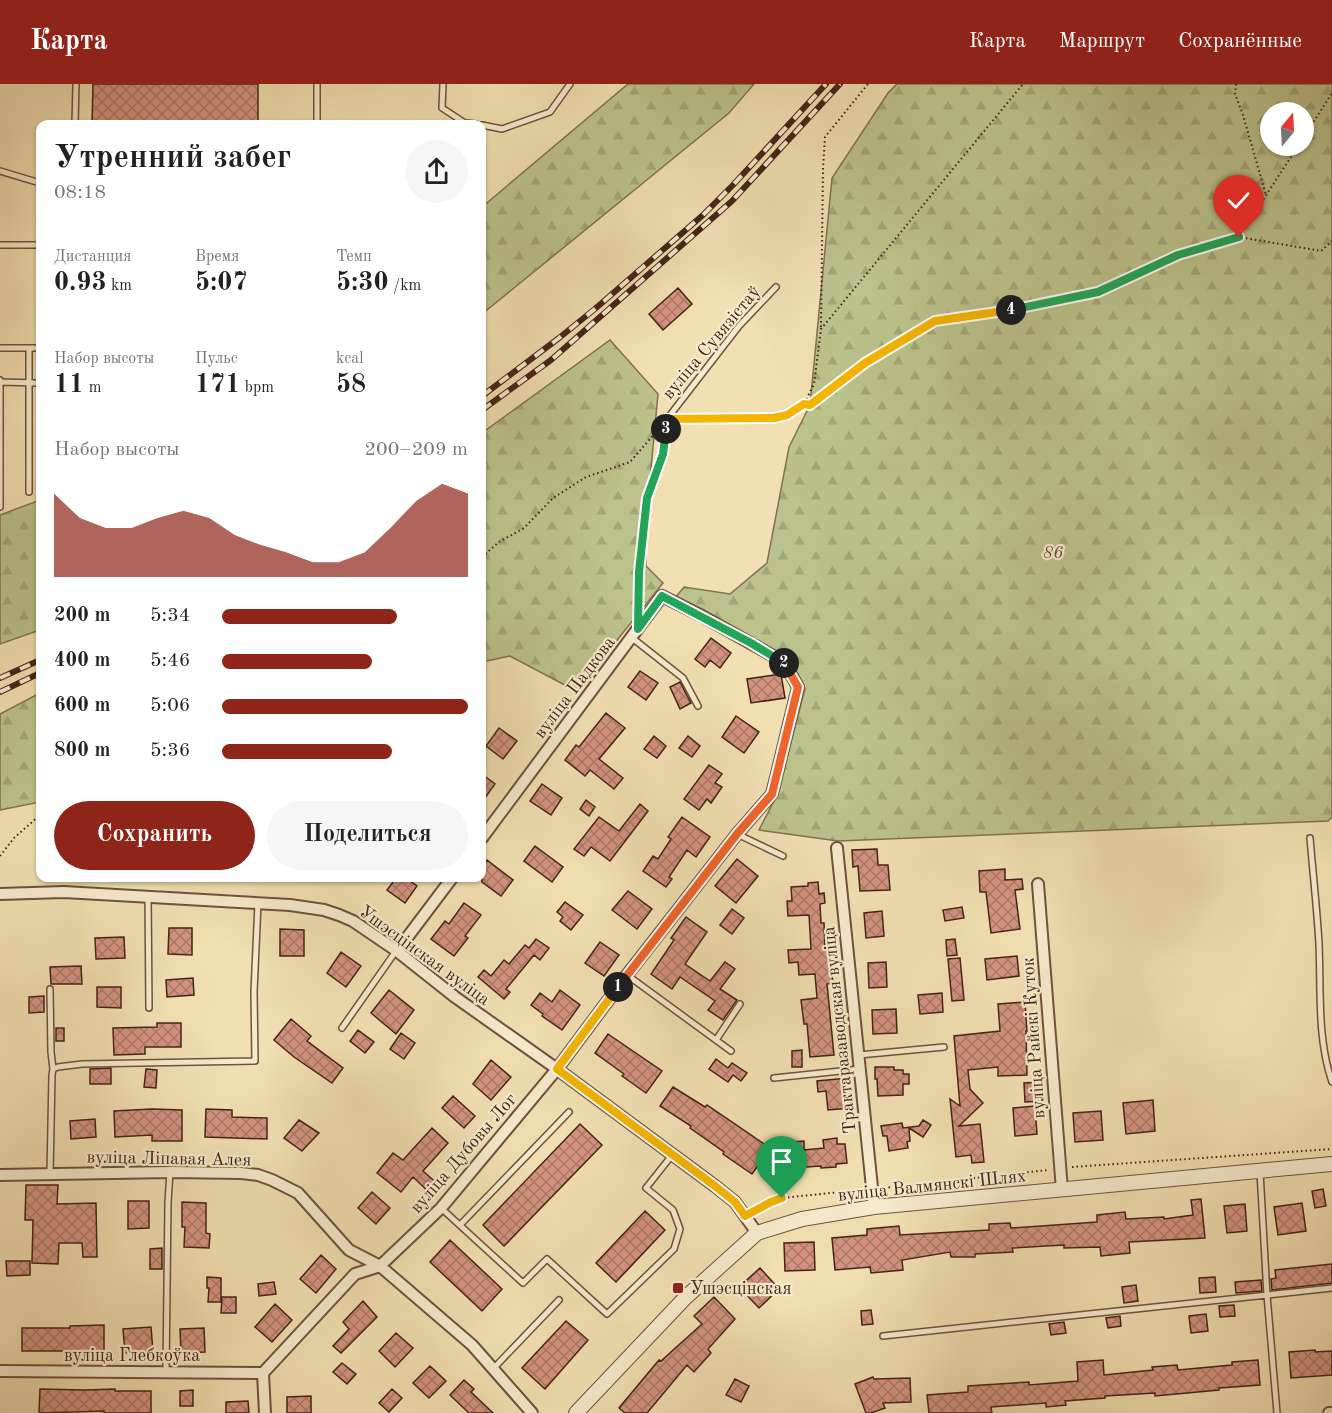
<!DOCTYPE html>
<html lang="ru">
<head>
<meta charset="utf-8">
<style>
	:root { --surface:#fff; --page:#f6f6f6; --text:#222; --muted:#767676; --accent:#8f2418 }
	body { margin:0; font-family:"Old Standard TT",serif; background:var(--page); color:var(--text); height:100vh; display:flex; flex-direction:column; font-size:22px; white-space:nowrap }
	* { box-sizing:border-box; margin:0 }
	p { font-size:20px; color:var(--muted) }
	.icon { flex:none; width:33px; height:33px; fill:none; stroke:currentColor; stroke-width:2; stroke-linecap:round; stroke-linejoin:round }
	.map { position:relative; flex:1; overflow:hidden }
	.panel { position:absolute; left:36px; top:36px; width:450px; height:762px; display:flex; flex-direction:column; background:var(--surface); border-radius:12px; box-shadow:0 2px 4px #0004 }
	.panel>* { flex:none }
	.needle { width:39px; rotate:18deg }
	.buttons { position:absolute; left:1260px; top:18px; display:grid; gap:12px }
	.buttons a { display:grid; place-items:center; width:54px; height:54px; border-radius:50%; background:var(--surface); box-shadow:0 2px 4px #0004; font-size:30px }
	.pin { position:absolute; display:grid; place-items:center; width:51px; height:51px; color:#fff; margin:-62px -26px; border-radius:50% 50% 50% 0; rotate:-45deg; box-shadow:0 0 6px #0007 }
	.pin .icon { rotate:45deg }
	.km { position:absolute; width:30px; height:30px; margin:-15px; border-radius:50%; background:#222; color:#fff; font-size:16px; line-height:30px; text-align:center }
	.round { display:grid; place-items:center; flex:none; width:63px; height:63px; border-radius:32px; background:var(--page) }
	.overview { display:flex; align-items:center; justify-content:space-between; height:102px; padding:0 18px }
	h1 { font-size:33px; font-weight:600; line-height:45px }
	.stats { display:grid; grid-template-columns:repeat(3,1fr); gap:9px; height:102px; padding:6px 18px }
	.stats div { display:grid; align-content:center }
	.stats b { font-size:26px; font-weight:600 }
	.stats small { font-size:16px; font-weight:400 }
	.stats p { font-size:16px }
	.chart { height:168px; padding:12px 18px }
	.chart p { display:flex; justify-content:space-between }
	.chart svg { width:100%; height:108px; margin-top:6px; fill:var(--accent); opacity:.7 }
	.primary-button { display:flex; gap:12px; margin-top:auto; padding:12px 18px }
	.primary-button a { flex:1; height:69px; border-radius:36px; background:var(--accent); color:#fff; font-size:24px; font-weight:600; line-height:69px; text-align:center }
	.primary-button a+a { background:var(--page); color:var(--text) }
	ul { padding:0 18px; list-style:none; font-size:20px }
	li { display:grid; grid-template-columns:96px 72px 1fr; align-items:center; height:45px }
	li i { height:15px; border-radius:8px; background:var(--accent) }
	header { display:flex; align-items:center; gap:36px; box-sizing:border-box; height:84px; padding:0 30px; background:var(--accent); color:#fff }
	header strong { font-size:28px }
	nav { display:flex; gap:33px; margin-inline-start:auto; font-size:21px }
	.map>svg:first-child { display:block }
	.forest { fill:url(#forest-firs); stroke:#807251; stroke-width:1.5; fill-rule:evenodd }
	.building { fill:url(#building-cross-hatch); stroke:#432317; stroke-width:1.5 }
	.lines { fill:none; stroke-linecap:round; stroke-linejoin:round }
	.service-casing { stroke:#6f523e; stroke-width:8 }
	.minor-casing { stroke:#6f523e; stroke-width:14 }
	.tertiary-casing { stroke:#6f523e; stroke-width:16 }
	.path { stroke:#432317; stroke-width:2; stroke-dasharray:1.5 3; stroke-linecap:butt }
	.service { stroke:#f7ebcd; stroke-width:5 }
	.minor { stroke:#f7ebcd; stroke-width:10 }
	.tertiary { stroke:#f7ebcd; stroke-width:14 }
	.rail-casing { stroke:#432317; stroke-width:6 }
	.rail { stroke:#f7ebcd; stroke-width:4; stroke-dasharray:11; stroke-linecap:butt }
	.split-1-casing { stroke:#fff; stroke-width:12 }
	.split-2-casing { stroke:#fff; stroke-width:12 }
	.split-3-casing { stroke:#fff; stroke-width:12 }
	.split-4-casing { stroke:#fff; stroke-width:12 }
	.split-5-casing { stroke:#fff; stroke-width:12 }
	.split-1 { stroke:#f5b400; stroke-width:8 }
	.split-2 { stroke:#f0652b; stroke-width:8 }
	.split-3 { stroke:#22a559; stroke-width:8 }
	.split-4 { stroke:#f5b400; stroke-width:8 }
	.split-5 { stroke:#22a559; stroke-width:8 }
	.poi-dot { fill:#8f2418; stroke:#f7ebcd; stroke-width:2 }
	.labels { text-anchor:middle; stroke-width:4.5; stroke-linejoin:round; paint-order:stroke }
	.street-label { font-size:18px; fill:#432317; stroke:#f7ebcd }
	.park-label { font-size:18px; font-style:italic; fill:#614b34; stroke:#f7ebcd }
	.poi-label { font-size:18px; fill:#432317; stroke:#f7ebcd; text-anchor:start }
</style>
</head>
<body>
<header>
<strong>Карта</strong>
<nav><a>Карта</a><a>Маршрут</a><a>Сохранённые</a></nav>
</header>
<div class="map">
<svg width="1332" height="1329" viewBox="0 0 1332 1329">
	<defs>
		<pattern id="forest-firs" width="22" height="20" patternUnits="userSpaceOnUse" patternTransform="scale(1.5)"><rect width="22" height="20" fill="#bcc28b"/><path d="M5 1l3.5 6h-7zM16 11l3.5 6h-7z" fill="#a3a677"/></pattern>
		<pattern id="building-cross-hatch" width="8" height="8" patternUnits="userSpaceOnUse" patternTransform="scale(1.5)"><rect width="8" height="8" fill="#d49380"/><path d="M0 0l8 8M0 8l8-8" fill="none" stroke="#ae7868"/></pattern>
	</defs>
	<rect width="100%" height="100%" fill="#f2e0b2"/>
	<filter id="stains"><feTurbulence type="fractalNoise" baseFrequency=".00333" numOctaves="4"/><feColorMatrix values="0 0 0 0 .2 0 0 0 0 .09 0 0 0 0 .02 0 0 0 .5 -.17"/></filter>
	<radialGradient id="worn" r=".72"><stop offset=".6" stop-color="#630" stop-opacity="0"/><stop offset="1" stop-color="#630" stop-opacity=".3"/></radialGradient>
	<path class="forest" d="M628,0H754L729,29L482,230V123Z
		M897,0H1332V733L1328,737L838,757L759,746L777,711L805,605L789,574L675,514L684,503L730,510L767,479L789,363L810,321L832,94L888,9ZM1270,28H1304V62H1270Z
		M610,256L658,310L645,449L646,482L663,499L576,607L510,572L482,578V349Z
		M40,416V546L0,560V431Z
		M40,609V718L0,726V630Z"/>
	<path class="building" d="M93,0H258V40H92Z
		M678,204L692,220L663,246L649,230Z
		M711,554L731,569L720,584L710,576L705,583L695,575Z
		M640,587L658,599L646,616L628,603Z
		M781,590L785,614L751,619L747,595Z
		M680,598L691,619L680,625L670,603Z
		M606,629L625,644L599,675L623,694L614,705L590,686L585,692L565,676L576,661L579,663Z
		M736,632L759,648L744,669L722,653Z
		M499,644L517,657L503,675L486,662Z
		M654,652L666,662L657,674L644,665Z
		M688,652L700,662L692,673L679,664Z
		M709,681L722,690L715,699L722,703L711,719L707,715L699,726L684,715Z
		M482,690L495,700L482,718Z
		M542,700L562,714L551,731L530,717Z
		M586,716L595,723L589,732L580,725Z
		M640,720L648,727L610,777L591,763L584,772L574,765L599,733L619,747Z
		M682,733L710,753L696,773L687,766L669,793L672,795L666,803L643,787L653,772L658,775L671,755L668,753Z
		M535,762L563,783L552,798L524,777Z
		M877,765L878,781H888L890,806L860,807L858,782L853,783L852,766Z
		M737,775L758,792L736,819L715,802Z
		M487,776L513,796L501,812L482,798V783Z
		M1005,785V796L1022,795L1023,805L1015,806L1020,845L991,849L986,808H980L979,787Z
		M396,794H406L417,802L405,819L387,806Z
		M818,798L819,810L824,809L825,819L820,820L821,839H824L825,864L828,863L829,884L831,883L833,899L827,900L834,971L810,973L807,940H804L801,916L817,914L815,890L799,891L798,878L789,879L788,866L811,865L809,831L788,832L787,817H792L791,803L808,802V799Z
		M628,807L652,825L637,845L612,826Z
		M565,818L583,831L571,846L560,837L563,833L557,828Z
		M464,819L481,831L465,852L468,854L454,872L431,855L445,837L449,840Z
		M962,823L964,834L945,837L943,826Z
		M732,825L744,834L732,850L720,841Z
		M882,827L884,852L866,854L864,829Z
		M686,833L707,848L685,880L710,897L725,878L735,885L720,905L737,916L723,936L708,926L715,917L680,893L672,905L651,890L674,856L671,854Z
		M169,844H192V871L168,870Z
		M280,845L304,846V872H280Z
		M124,853L125,874L96,875L95,854Z
		M536,855L549,864L540,876L534,871L506,905L510,908L504,915L478,893L484,886L491,892L504,876L509,880L525,861L529,864Z
		M955,855L957,871L947,872L946,856Z
		M600,858L619,871L604,892L585,879Z
		M341,868L361,882L346,903L327,889Z
		M1017,872L1019,892L987,896L985,875Z
		M960,874L964,916L952,917L948,875Z
		M886,878L887,903L869,904L868,879Z
		M81,882L82,900H51L50,883Z
		M193,894L194,911L167,913L166,896Z
		M97,903H121V924L97,923Z
		M389,906L414,926L396,950L371,929Z
		M560,906L580,921L562,946L542,932L543,930L531,921L540,909L552,918Z
		M942,909L943,928L920,930L918,911Z
		M44,912V928L29,929V913Z
		M1025,918L1027,947H1026L1027,991L998,992V983L968,986L970,1005L983,1019L959,1042L980,1040L984,1078L972,1079L971,1071L956,1073L950,1015L960,1022L954,952L1000,947L998,920Z
		M896,925L897,949L873,950L872,926Z
		M291,935L311,952L307,957L343,984L332,999L294,973L274,956Z
		M157,939H181V963H145V970L114,971L113,944L157,943Z
		M56,944H64V957H56Z
		M358,946L374,958L365,969L350,957Z
		M401,949L415,959L404,975L390,965Z
		M608,950L662,987L646,1009L622,992L624,990L595,969Z
		M802,966V983H792V967Z
		M716,975L728,984L732,979L747,989L741,997L733,991L728,998L709,985Z
		M491,976L511,993L491,1016L473,1000Z
		M875,983H894V986H903V990H909V1000H903V1011L878,1012L877,995H875Z
		M111,984V1000H90V985Z
		M146,985L157,986L156,1004L144,1003Z
		M848,994L851,1024L828,1026L826,1007L818,1008L817,997Z
		M1043,998L1044,1017L1025,1018L1024,999Z
		M673,1003L705,1023L707,1021L770,1064L752,1090L723,1070L724,1068L690,1044L691,1042L660,1022Z
		M453,1012L475,1032L464,1044L442,1024Z
		M1153,1016L1155,1047L1126,1050L1123,1019Z
		M1035,1022L1037,1050L1015,1052L1013,1024Z
		M152,1025L182,1026V1057H152V1051L115,1053L114,1027Z
		M206,1025L232,1026V1033L267,1034V1055L205,1053Z
		M1101,1027L1103,1056L1075,1058L1073,1029Z
		M95,1035L96,1053L71,1055L70,1037Z
		M299,1036L319,1049L302,1067L284,1054Z
		M923,1036L931,1041L923,1053L909,1044L910,1057L907,1058L908,1064L889,1067L887,1052H883L881,1042L902,1039L903,1044L919,1042Z
		M580,1040L602,1061L504,1162L483,1141Z
		M432,1044L448,1059L423,1087L439,1101L431,1110L413,1093L401,1108L377,1089L393,1069L403,1076Z
		M837,1054V1060H845L847,1079L836,1080V1083L821,1084V1082L775,1085L773,1066L778,1069L777,1059L804,1057V1066L824,1064L823,1056Z
		M26,1101H58L57,1120L96,1119L97,1173H83L82,1159H59L58,1180L32,1179L33,1136H25Z
		M1323,1105L1326,1122L1315,1124L1312,1107Z
		M372,1108L390,1124L376,1140L358,1124Z
		M1201,1115L1205,1154L1129,1158L1130,1169L1101,1172L1100,1163L1064,1164V1161L1012,1164L1013,1168L975,1170V1173H951L950,1168L902,1176L903,1186L871,1189L870,1183L835,1186L832,1154L867,1151V1145L899,1142L900,1151L989,1146V1140L1010,1139L1011,1144L1097,1138V1131L1125,1128L1126,1135L1164,1133V1135L1193,1131L1191,1116Z
		M128,1117H149V1144L128,1145Z
		M182,1118L206,1119V1149L210,1150L209,1164L184,1163L185,1143H182Z
		M1302,1119L1306,1147L1278,1151L1274,1123Z
		M1245,1120L1247,1147L1227,1149L1224,1122Z
		M645,1127L665,1146L616,1198L596,1179Z
		M450,1156L502,1205L482,1227L430,1178Z
		M814,1158L815,1186L785,1187L784,1159Z
		M162,1164V1185H150V1165Z
		M321,1171L336,1185L316,1209L300,1195Z
		M6,1177H30V1191L7,1192Z
		M1332,1180V1199L1272,1206L1271,1195L1276,1194L1275,1186Z
		M760,1184L779,1205L759,1224L739,1203Z
		M207,1193L221,1194V1218H208L209,1204H207Z
		M1215,1193L1216,1208L1200,1209L1199,1194Z
		M1261,1196L1262,1207L1236,1209L1235,1198Z
		M274,1198L276,1210L259,1212L258,1200Z
		M1136,1201L1138,1217L1124,1219L1122,1203Z
		M222,1213H236V1229H221Z
		M714,1213L735,1235L708,1265L711,1269L694,1288L687,1281L647,1329H625L619,1324L659,1276L661,1277L702,1240L694,1232Z
		M363,1217L377,1233L341,1269L333,1262L349,1245L343,1238Z
		M275,1220L292,1236L272,1258L255,1243Z
		M1234,1221L1235,1232L1220,1233L1219,1222Z
		M871,1226L873,1240L862,1241L861,1227Z
		M1206,1230L1208,1247L1191,1249L1189,1232Z
		M1120,1232L1121,1242L1108,1244L1106,1234Z
		M566,1237L588,1256L545,1305L522,1284Z
		M1064,1238L1066,1249L1051,1251L1049,1240Z
		M104,1241V1268L71,1269V1267H22V1244H70V1242Z
		M151,1243L153,1267L125,1269L123,1245Z
		M204,1244L205,1268L181,1269L180,1245Z
		M396,1249L413,1264L395,1283L379,1267Z
		M1315,1266V1268L1332,1267V1291L1291,1294L1289,1268Z
		M1103,1276L1104,1291L1153,1286L1152,1283L1177,1281L1178,1286L1232,1281V1278L1258,1276L1260,1301L1219,1304V1306L1155,1312V1309L1105,1312V1314L1065,1317L1066,1321L1046,1323V1319L991,1323L992,1329H929L927,1311L968,1308V1302L1029,1298V1301L1078,1297L1077,1278Z
		M342,1279L356,1290L347,1300L333,1288Z
		M430,1282L446,1297L429,1314L413,1299Z
		M873,1293L874,1295L910,1294L911,1318L883,1319L885,1324L871,1329H866L855,1300Z
		M735,1295L749,1302L741,1318L726,1311Z
		M464,1296L474,1305L471,1308L493,1329H469L450,1311Z
		M40,1305L85,1306L115,1305V1307H151V1329H104V1327L39,1329Z
		M392,1305L402,1314L389,1328L379,1319Z
		M193,1306V1322H180V1307Z
		M311,1312V1329H287V1313Z
		M248,1317L249,1329H226V1318Z"/>
	<g class="lines">
		<defs>
			<path id="service" d="M317,0V40
				M443,0L442,24L465,39L476,40
				M75,40L76,0
				M482,41L502,45L550,28L570,0
				M0,87L40,99
				M0,161H40
				M0,264H40
				M29,264V408
				M0,296V423
				M0,298L40,299
				M638,543L639,487L647,414L663,370L667,335L739,242L776,203
				M631,553L683,594L698,622
				M737,750L783,772
				M1310,754C1313,790 1317,825 1319,860C1321,906 1317,954 1332,998
				M148,812L149,924
				M627,891L731,967
				M50,905L51,968L53,985
				M342,944L396,867
				M716,956L740,920
				M859,971L944,963
				M774,994L860,985
				M1260,1088L1267,1211L1277,1329
				M50,1090L52,991L53,985L58,983L82,980L255,977L254,908L258,819
				M441,1124L523,1199L547,1175L607,1230L674,1165L680,1145L673,1126L646,1104L673,1070
				M460,1141L569,1028
				M883,1252L1332,1204
				M493,1285L559,1216
				M166,1287L168,1118L170,1088"/>
			<path id="minor" d="M837,764L874,1123
				M1038,800L1062,1106
				M0,810L64,808L290,821L324,826L339,831L353,837L397,867L455,913L557,985L715,1102L735,1118L757,1149
				M397,867L452,794
				M0,1091L170,1088L241,1089L258,1091L272,1096L298,1109L349,1166L380,1182L472,1261L532,1329
				M0,1287L263,1289
				M265,1329L263,1289L355,1190L380,1182L441,1124L557,985L627,891L737,750L772,710L798,603L784,578L702,532L662,512L482,754
				M1329,1329H1332"/>
			<path id="tertiary" d="M576,1329L686,1213L757,1149L802,1135L874,1123L1332,1080"/>
		</defs>
		<use href="#service" class="service-casing"/>
		<use href="#minor" class="minor-casing"/>
		<use href="#tertiary" class="tertiary-casing"/>
		<path class="path" d="M1236,0L1235,10L1243,31L1266,111
			M1304,53L1332,9
			M1239,153L1298,62
			M821,243L823,85L825,53L868,0
			M804,320L810,321L865,279L935,237L1024,225L1098,208L1178,171L1239,153L1321,167L1332,157
			M678,335L774,334L787,331L804,320L814,300L821,245L1023,0
			M482,473L499,458L524,444L553,414L586,393L630,378L657,347
			M0,772L14,754L40,731
			M1072,1083L1332,1065
			M884,1104L1048,1086
			M755,1127L771,1118L782,1114L860,1106"/>
		<use href="#service" class="service"/>
		<use href="#minor" class="minor"/>
		<use href="#tertiary" class="tertiary"/>
		<defs>
			<path id="rail" d="M482,312L559,254L596,224L703,131L733,101L826,0
				M482,326L551,276L732,117L840,0
				M0,594L40,576
				M0,608L40,589"/>
		</defs>
		<use href="#rail" class="rail-casing"/>
		<use href="#rail" class="rail"/>
	</g>
	<g class="lines">
		<defs>
			<path id="split-1" d="M618,903L557,985L715,1102L735,1118L745,1132L771,1118L782,1114"/>
			<path id="split-2" d="M618,903L737,750L772,710L798,603L784,579"/>
			<path id="split-3" d="M666,345L663,370L647,414L639,488L638,545L662,512L751,559L784,579"/>
			<path id="split-4" d="M666,345L667,335L774,334L787,331L804,320L810,321L865,279L935,237L1011,226"/>
			<path id="split-5" d="M1011,226L1098,208L1178,171L1239,153"/>
		</defs>
		<use href="#split-1" class="split-1-casing"/>
		<use href="#split-2" class="split-2-casing"/>
		<use href="#split-3" class="split-3-casing"/>
		<use href="#split-4" class="split-4-casing"/>
		<use href="#split-5" class="split-5-casing"/>
		<use href="#split-1" class="split-1"/>
		<use href="#split-2" class="split-2"/>
		<use href="#split-3" class="split-3"/>
		<use href="#split-4" class="split-4"/>
		<use href="#split-5" class="split-5"/>
	</g>
	<rect class="poi-dot" x="672" y="1198" width="12" height="12" rx="3"/>
	<g class="labels">
		<g class="street-label">
			<text transform="translate(711 258) rotate(-50)" y="6">вуліца Сувязістаў</text>
			<text transform="translate(574 603) rotate(-53)" y="6">вуліца Падкова</text>
			<text transform="translate(425 871) rotate(36)" y="6">Ушэсцінская вуліца</text>
			<text transform="translate(839 946) rotate(-96)" y="6">Трактаразаводская вуліца</text>
			<text transform="translate(1033 954) rotate(-94)" y="6">вуліца Райскі Куток</text>
			<text transform="translate(463 1069) rotate(-49)" y="6">вуліца Дубовы Лог</text>
			<text transform="translate(169 1074) rotate(1)" y="6">вуліца Ліпавая Алея</text>
			<text transform="translate(932 1101) rotate(-6)" y="6">вуліца Валмянскі Шлях</text>
			<text x="132" y="1277">вуліца Глебкоўка</text>
		</g>
		<g class="park-label">
			<text x="1053" y="474">86</text>
		</g>
		<g class="poi-label">
			<text x="690" y="1210">Ушэсцінская</text>
		</g>
	</g>
	<rect width="100%" height="100%" filter="url(#stains)"/>
	<rect width="100%" height="100%" fill="url(#worn)"/>
</svg>
<div class="buttons">
<a><svg class="needle" viewBox="-14 -14 28 28"><path d="M0-13l5 13h-10z" fill="#e53935"/><path d="M0 13l5-13h-10z" fill="#767676"/></svg></a>
</div>
<div class="pin" style="left:782px;top:1114px;background:#1e9e55"><svg class="icon" aria-label="arrive" viewBox="0 0 24 24"><path d="M6 21V4h12l-3 4 3 4H6"/></svg></div>
<div class="pin" style="left:1239px;top:153px;background:#d93025"><svg class="icon" aria-label="check" viewBox="0 0 24 24"><path d="M5 12l5 5 9-10"/></svg></div>
<b class="km" style="left:618px;top:903px">1</b>
<b class="km" style="left:784px;top:579px">2</b>
<b class="km" style="left:666px;top:345px">3</b>
<b class="km" style="left:1011px;top:226px">4</b>
<section class="panel">
<div class="overview"><div><h1>Утренний забег</h1><p>08:18</p></div><a class="round"><svg class="icon" aria-label="share" viewBox="0 0 24 24"><path d="M12 15V3M7 8l5-5 5 5M5 13v7h14v-7"/></svg></a></div>
<div class="stats">
<div><p>Дистанция</p><b>0.93<small> km</small></b></div>
<div><p>Время</p><b>5:07</b></div>
<div><p>Темп</p><b>5:30<small> /km</small></b></div>
</div>
<div class="stats">
<div><p>Набор высоты</p><b>11<small> m</small></b></div>
<div><p>Пульс</p><b>171<small> bpm</small></b></div>
<div><p>kcal</p><b>58</b></div>
</div>
<div class="chart"><p><span>Набор высоты</span>200–209 m</p>
<svg viewBox="0 0 160 44" preserveAspectRatio="none"><path d="M0 44V10L10 20L20 24L30 24L40 20L50 17L60 20L70 27L80 31L90 34L100 38L110 38L120 34L130 24L140 13L150 6L160 10V44z"/></svg>
</div>
<ul>
<li><b>200 m</b>5:34<i style="width:71%"></i></li>
<li><b>400 m</b>5:46<i style="width:61%"></i></li>
<li><b>600 m</b>5:06<i style="width:100%"></i></li>
<li><b>800 m</b>5:36<i style="width:69%"></i></li>
</ul>
<div class="primary-button"><a>Сохранить</a><a>Поделиться</a></div>
</section>
</div>
</body>
</html>
